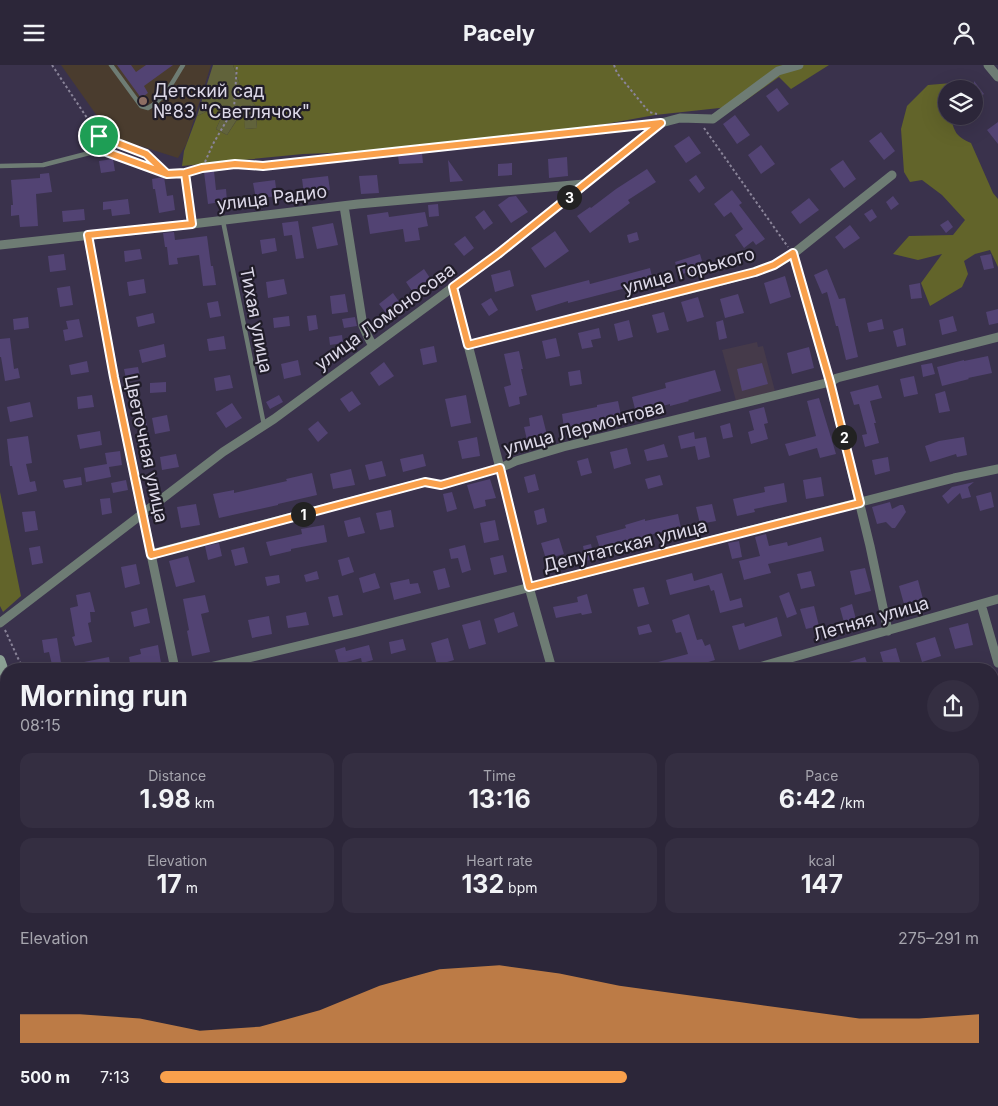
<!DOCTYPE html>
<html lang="en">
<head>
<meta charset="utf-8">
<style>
	:root { --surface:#2c2639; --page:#342e41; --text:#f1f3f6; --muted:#a6a5ae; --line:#484353; --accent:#f9a04c }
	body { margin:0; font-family:Inter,sans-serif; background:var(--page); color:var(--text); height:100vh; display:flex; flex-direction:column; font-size:19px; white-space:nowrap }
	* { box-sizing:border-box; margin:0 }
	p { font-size:16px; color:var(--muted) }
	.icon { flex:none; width:28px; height:28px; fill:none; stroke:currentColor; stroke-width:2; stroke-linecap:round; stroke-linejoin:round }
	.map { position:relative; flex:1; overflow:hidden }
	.panel { position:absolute; left:0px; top:598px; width:999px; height:444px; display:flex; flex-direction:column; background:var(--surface); border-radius:20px 20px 0 0; box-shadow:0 5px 20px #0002,0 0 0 1px var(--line) }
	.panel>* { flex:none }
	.buttons { position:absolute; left:938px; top:15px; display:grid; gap:10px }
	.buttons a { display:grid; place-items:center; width:45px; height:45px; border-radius:50%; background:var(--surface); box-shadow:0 5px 20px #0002,0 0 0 1px var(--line); font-size:25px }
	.pin { position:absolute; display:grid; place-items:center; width:42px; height:42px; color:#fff; margin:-21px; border:2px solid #fff; border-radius:50%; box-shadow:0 1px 5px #0007 }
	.km { position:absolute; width:25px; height:25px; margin:-12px; border-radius:50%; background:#222; color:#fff; font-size:14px; line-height:25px; text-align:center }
	.round { display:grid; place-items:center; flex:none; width:52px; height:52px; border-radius:26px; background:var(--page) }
	.headline { display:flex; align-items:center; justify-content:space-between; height:85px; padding:0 20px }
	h1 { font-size:28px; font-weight:700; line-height:38px }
	.figures { display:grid; grid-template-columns:repeat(3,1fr); gap:8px; height:85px; padding:5px 20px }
	.figures div { display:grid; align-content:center; border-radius:12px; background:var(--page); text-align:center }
	.figures b { font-size:25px; font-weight:700 }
	.figures small { font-size:14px; font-weight:400 }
	.figures p { font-size:14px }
	.chart { height:140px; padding:10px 20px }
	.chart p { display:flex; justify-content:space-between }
	.chart svg { width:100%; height:90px; margin-top:5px; fill:var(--accent); opacity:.7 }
	ul { padding:0 20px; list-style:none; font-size:16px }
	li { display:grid; grid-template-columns:80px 60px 1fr; align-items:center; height:38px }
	li i { height:12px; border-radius:6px; background:var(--accent) }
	header { display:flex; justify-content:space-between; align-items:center; height:65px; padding:0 20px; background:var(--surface); font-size:22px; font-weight:700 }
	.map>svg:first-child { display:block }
	.built { fill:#443b5a }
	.education { fill:#4a3c2e }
	.medical { fill:#453a4a }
	.green { fill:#61633b }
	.forest { fill:#62642a }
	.building { fill:#524373 }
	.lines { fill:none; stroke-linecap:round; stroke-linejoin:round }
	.path { stroke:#8a8499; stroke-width:2; stroke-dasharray:2.5 2.5; stroke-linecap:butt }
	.service { stroke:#6e7c74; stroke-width:4.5 }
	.minor { stroke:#6e7c74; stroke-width:9 }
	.secondary { stroke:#8da296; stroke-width:10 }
	.route-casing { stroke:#fff; stroke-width:10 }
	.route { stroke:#f9a04c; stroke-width:6 }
	.education-dot { fill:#8d6e63; stroke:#201c28; stroke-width:2 }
	.labels { text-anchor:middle; stroke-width:4.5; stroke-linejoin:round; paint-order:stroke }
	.poi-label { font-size:18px; fill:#dcd8e8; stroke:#201c28; text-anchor:start }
	.street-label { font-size:18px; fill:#dcd8e8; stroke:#201c28 }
</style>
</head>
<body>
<header><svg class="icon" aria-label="menu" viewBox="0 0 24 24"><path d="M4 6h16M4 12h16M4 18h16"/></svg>Pacely<svg class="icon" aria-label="person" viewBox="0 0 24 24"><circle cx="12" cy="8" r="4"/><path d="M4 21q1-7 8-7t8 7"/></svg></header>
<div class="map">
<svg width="998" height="1041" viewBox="0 0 998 1041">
	<rect width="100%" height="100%" fill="#3a324c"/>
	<path class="built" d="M590,1035H660L661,1041H592Z"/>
	<path class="education" d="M61,0H211L186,80L178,93L112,72Z"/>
	<path class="medical" d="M757,277L758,282L763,281L775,326L736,336L722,285Z"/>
	<path class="green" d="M213,0H233L241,23L255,40L257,63L245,64L243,45L227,70L216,64L223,49L221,40L197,51Z"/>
	<path class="forest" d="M233,0H829L791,24L779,12L738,41L655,50L556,68L463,83L303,89L182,101L184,86L197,51L221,40L223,49L216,64L227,70L244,44L245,64L257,63L255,40L241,23Z
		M964,17L957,24H946V51H950C955,67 955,71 971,78L993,128L998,134V202L990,185L975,189L964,196L968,209L962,222L930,241L921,218L942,189L918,195L893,189L909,171L953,170L965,155L942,130L922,115L910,117L904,107L901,64L907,41L928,20Z
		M0,427L21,531L3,547L0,541Z
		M0,819L6,854V1003L0,969Z
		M998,931V1041H681L679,1035H992L993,932Z
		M12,1035H39L40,1041H13Z"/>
	<path class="building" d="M117,0H131L136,7L146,0H173L144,21L148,28L141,33Z
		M974,16L984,29L974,36Z
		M777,23L789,39L778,47L766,31Z
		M735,50L750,70L737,79L723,59Z
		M998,57V79L987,65Z
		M881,67L895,86L884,95L869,76Z
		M689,71L701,88L686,98L674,81Z
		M761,80L775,99L761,109L748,90Z
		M422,88L423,98L399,99L398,90Z
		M567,92L568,111L549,113L548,94Z
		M113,94L115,106L101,108L99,96Z
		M448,95L463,116L450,117Z
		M843,95L856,114L844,123L830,104Z
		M512,98V110L498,111V99Z
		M647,104L656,117L628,135L630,138L590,168L577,151L590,142L591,143L616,124Z
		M214,106L216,125L226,124L227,136L208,139L204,107Z
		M49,108L52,127L36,129L38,161L20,162L19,150L11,151V140H13L11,115L40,113V109Z
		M377,110L379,128L361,129L359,111Z
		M696,110L705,123L699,128L689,115Z
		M328,111L330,125L304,129L302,114Z
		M164,112L167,131L173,130L175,145L159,148L155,124H153L152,114Z
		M275,115L277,131L256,134L253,118Z
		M732,125L742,138L739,140L765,174L756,180L753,176L744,183L735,170L743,164L731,147L724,152L714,139Z
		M516,131L528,147L511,158L498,140L509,132Z
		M893,131L899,139L891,145L886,137Z
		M809,133L819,145L800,159L791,147Z
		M128,134L130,149L112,151L111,144L103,145V137Z
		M438,139L439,151L429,152L428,140Z
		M84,144L85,155L63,157L62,146Z
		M872,144L877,152L870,157L864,149Z
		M484,145L493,158L484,165L475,152Z
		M388,147L389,152L425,147L428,161L418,163L420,175L405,177L403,164L370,169L367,150Z
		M948,155L953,162L946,168L940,160Z
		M298,156L304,193L296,194L292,170L284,171L282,158Z
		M333,158L338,180L317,184L312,162Z
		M850,160L860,173L844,184L835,172Z
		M555,166L569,186L545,203L531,183Z
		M174,167L175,175L207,171L211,201H213L216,220L203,221L199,190L177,193L178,199L169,200L167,182H165L163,168Z
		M637,167L639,175L629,178L627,170Z
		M465,171L474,183L464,191L454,179Z
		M275,173L277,186L262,189L260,175Z
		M140,184L142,194L125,197L124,186Z
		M64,189L66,205L50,207L48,191Z
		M700,189L704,203L679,210L675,197Z
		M991,189L994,203L984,205L980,191Z
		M650,203L653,216L568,238V236L536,246L531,230L589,215L590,219Z
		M424,204L432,216L414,229L406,217Z
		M827,204L839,234L845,233L858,292L846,295L838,261H836L827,227L822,229L814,210Z
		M510,205L514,221L495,227L491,210Z
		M785,211L791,232L770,239L764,218Z
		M144,214L146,228L129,231L127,217Z
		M284,214L287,229L268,233L266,217Z
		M920,218L922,233L911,234L909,220Z
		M70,221L73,240L60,242L57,223Z
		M393,228L400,238L386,248L379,239Z
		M345,229L348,247L332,249L330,231Z
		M738,229L744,248L725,253L720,234Z
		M698,232L704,252L687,257L681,237Z
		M491,233L498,245L489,251L481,239Z
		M218,236L221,251L210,253L207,238Z
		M998,244V258L989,260L986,247Z
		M664,247L669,265L657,268L652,250Z
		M153,248L155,258L138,262L136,252Z
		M316,250L318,264L309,266L307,251Z
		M289,251L290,261L274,263L273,253Z
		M953,251L957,266L942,270L939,255Z
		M28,252L29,263L14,265L13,254Z
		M355,252L357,261L344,263L342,254Z
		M79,254L83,272L65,276L63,265L68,264L66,256Z
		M882,254L884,264L869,267L867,258Z
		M629,255L633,272L618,276L614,259Z
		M723,255L727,273L719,275L716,257Z
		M599,263L601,273L591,275L593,282L582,284L578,268Z
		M903,263L906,280L897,282L893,266Z
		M342,270L343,278L330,280L329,272Z
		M224,271L226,284L209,286L207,274Z
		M10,273L14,304L18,303L20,313L5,316L1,292H0V274Z
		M556,273L560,291L546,294L542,276Z
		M164,279L166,292L142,298L139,285Z
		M434,281L437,297L423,300L420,284Z
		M809,282L814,303L792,309L787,288Z
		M519,286L523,304H521L527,330L519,332L520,339L509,342L504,322L511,320L504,289Z
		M988,291L992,308L968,313L969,314L942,321L937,302L964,295V296Z
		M298,295L301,310L284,314L281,299Z
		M87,296L89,307L71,310L69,300Z
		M384,297L394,311L379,321L370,308Z
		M762,298L768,319L742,326L737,304Z
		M932,298L935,309L923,312L921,300Z
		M138,302L140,312L126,314L124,304Z
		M580,305L582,319L570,321L568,307Z
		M715,305L721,326L688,335L689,336L670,341V339L636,348L632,332L666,323L665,318Z
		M230,310L233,323L216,326L214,313Z
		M914,311L918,329L904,332L900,314Z
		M166,317V327L150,328V318Z
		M878,320L882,333L870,336L876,358H874L879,378L865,382L862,370L867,369L859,339L854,340L850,327Z
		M352,326L361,339L349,347L340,334Z
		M945,326L950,346L939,348L935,329Z
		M92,330L94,342L78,344L77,332Z
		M279,330L283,337L270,344L266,337Z
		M466,330L471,358L451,362L445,334Z
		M819,333L836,389L820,393L817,383L789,391L785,379L816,371L807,336Z
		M618,336L622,355L600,359L599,356L564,363L562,349L597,342V340Z
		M30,337L33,352L10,357L7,342Z
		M232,338L242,353L226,363L216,348Z
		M764,342L768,358L764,359L768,374L751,379L748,367L754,365L749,346Z
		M145,350L147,360L136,362L134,352Z
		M167,350L170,366L155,369L152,353Z
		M542,350L547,370L527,375L524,362L530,361L529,353Z
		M318,356L328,368L318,377L308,364Z
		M730,358L733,372L723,374L720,361Z
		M100,366L102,380L80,384L77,370Z
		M694,367L695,374L706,372L710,392L698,395L695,381L681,384L678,371Z
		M28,371L32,398L26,399L30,417L35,416L37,426L18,430L12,401H10L7,374Z
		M477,372L480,391L462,394L458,376Z
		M964,372L967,390L957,392L956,389L930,397L925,381L939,376Z
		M664,379L668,392L647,396L644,385Z
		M627,383L631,399L614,404L610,387Z
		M120,386L122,400L109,402L111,412L86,417L84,403L107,399L105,388Z
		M176,389L179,402L162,405L160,392Z
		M423,389L426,401L403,407L400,394Z
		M888,392L890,406L875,410L872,395Z
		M588,393L592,408L581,411L577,396Z
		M382,396L386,411L369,415L365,400Z
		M351,404L355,420L333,424L330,409Z
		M312,408L317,430L278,439V440L219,453L213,429L234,425V428L287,416L286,414Z
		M535,409L539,425L528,428L524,412Z
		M660,410L663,420L648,424L645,414Z
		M81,412L82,420L65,423L63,415Z
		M821,412L824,431L806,434L803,415Z
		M490,414L496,433L485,435L486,441L474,444L467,420Z
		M126,415L128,425L113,428L111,418Z
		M974,417L968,422L971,432L962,434L960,428L948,439L942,431L952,422Z
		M784,418L787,437L754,444L755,447L737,451L733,434L765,427L764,422Z
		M452,427L457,444L447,447L443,429Z
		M991,427L994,442L980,446L976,431Z
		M110,433L112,448L102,450L100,434Z
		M890,437L892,444L900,440H903L906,447L895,463H892L886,457L877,459L872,442Z
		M196,439L200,460L181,463L177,442Z
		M712,439L716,456L700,459L696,442Z
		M544,443L547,457L537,460L534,446Z
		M391,445L394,462L380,465L376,448Z
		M35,446L38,465L25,467L22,447Z
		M678,449L681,463L649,470L650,473L630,478L629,476L600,484L596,471L626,463L625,460L645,454V456Z
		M360,452L365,468L348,472L344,456Z
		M495,455L499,475L484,478L480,458Z
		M324,460L327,477L291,484V486L270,491L266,477L302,469L301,464Z
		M766,469L769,481L787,477L788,481L821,472L824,486L768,499L771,508L744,515L739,496L760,491L755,472Z
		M559,473L564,489L546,494L541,478Z
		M739,476L742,492L732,494L728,478Z
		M219,478L222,491L208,495L205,481Z
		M591,479L594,494L586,496L583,481Z
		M465,480L471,505L462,508L458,493L451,494L449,484Z
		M40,481L43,498L32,500L29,483Z
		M244,482L248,498L235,501L231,485Z
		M503,490L507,507L494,510L490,493Z
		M188,491L195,517L176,522L169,496Z
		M349,492L354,507L342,511L338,495Z
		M136,499L140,519L125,523L121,502Z
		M445,503L450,522L438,525L433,506Z
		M865,503L871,526L855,530L850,506Z
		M317,506L319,514L306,517L304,510Z
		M811,506L815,521L801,524L797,509Z
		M375,508L380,523L363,528L359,513Z
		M692,508L694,516L722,508L730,536L741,533L743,542L720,548L714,525L711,526L709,520L670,530L666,515Z
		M279,510L280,518L267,521L265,512Z
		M409,514L410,519L418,518L421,528L394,535L390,518Z
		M918,515L923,534L904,539L899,521Z
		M644,522L649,539L638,542L633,524Z
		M90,527L95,547H90L91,557L88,558L92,577L75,581L72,572L75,571L70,543L78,541L76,530Z
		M789,527L797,549L787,553L779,531Z
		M587,529L592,548L582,550L581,548L556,553L553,542L578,537L577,532Z
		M205,530L209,547L201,549L210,587L192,591L187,566L189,565L183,534Z
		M338,530L343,550L333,552L328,532Z
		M852,539L857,558L845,561L840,543Z
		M814,541L819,561L806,564L800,544Z
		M147,543L150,558L134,562L131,547Z
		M306,547L309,560L288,563L286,551Z
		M514,547L518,561L498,568L494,554Z
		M689,549L697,575L702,574L705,581L710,579L715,595L685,604H659L658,597L688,589L681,567L676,568L672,555Z
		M269,551L272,569L252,573L248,555Z
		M777,552L782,571L739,585L732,561L744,558L745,562Z
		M480,555L486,579L469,584L462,560Z
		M968,558L973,580L955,584L949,563Z
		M649,559L652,567L639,570L637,562Z
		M935,572L941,591L922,597L916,578Z
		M57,573L62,604H53L49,587L44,588L42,575Z
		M448,573L454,595L437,600L431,578Z
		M403,574L406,585L391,589L389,577Z
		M158,580L161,598L131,604L129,592L141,589L140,584Z
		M369,580L373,595L362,598L361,593L339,599L335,585L345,582L346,586Z
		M896,583L901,600L885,604L880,587Z
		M109,592L111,604H70L69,600Z
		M865,592L869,604H852L849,597Z"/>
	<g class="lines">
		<path class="path" d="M52,0L99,71L100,78
			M614,0L617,8L649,47L657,49
			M704,63L788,182
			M99,71L146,89L153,95
			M205,97L213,79L234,43L237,0
			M185,114L190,149
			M5,565L23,604
			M992,1014L998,1012
			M115,1035L116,1041
			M580,1041L585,1035
			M916,1041L933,1035"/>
		<path class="service" d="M111,0L141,41L148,43C165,34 173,16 183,0
			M0,101L43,100L101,85L167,109L185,108L202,103L235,99L263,101L657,58
			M223,156L264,360
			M425,417L441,420L478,410L500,403"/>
		<path class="minor" d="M988,0L998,12
			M344,141L363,261L367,270L373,281
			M88,170L114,312L175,604
			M0,180L192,159L358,139L584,119
			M793,189L830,317L870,481L888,566
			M453,222L500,403L529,522L552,604
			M468,280L711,219L755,207L774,200L793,189L892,110
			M500,403L516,396L563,382L830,317L837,313L998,272
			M151,489L425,417
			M981,539L998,598
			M0,558L223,387L274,354L498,189L661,58L680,53L713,54L778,6L799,0
			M202,604L356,567L954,413L998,404
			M752,604L998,534
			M992,667L998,666
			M992,798L998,796
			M992,925L998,924
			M253,1035L254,1041
			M675,1035L676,1041"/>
		<path class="secondary" d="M0,595L6,612
			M101,1035L102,1041"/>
	</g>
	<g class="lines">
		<defs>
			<path id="route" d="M99,71L146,89L167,109L185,108L192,159L88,170L114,312L151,490L425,417L441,420L500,403L529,522L860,438L830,317L793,188L774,200L755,207L468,280L453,222L498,189L661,58L263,101L235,99L202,103L185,108L167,109L101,85L99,71"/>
		</defs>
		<use href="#route" class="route-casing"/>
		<use href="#route" class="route"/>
	</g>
	<circle class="education-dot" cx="143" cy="36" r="5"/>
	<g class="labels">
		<g class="poi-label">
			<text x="153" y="32">Детский сад<tspan x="153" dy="21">№83 "Светлячок"</tspan></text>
		</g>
		<g class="street-label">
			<text transform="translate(272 133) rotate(-7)" y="6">улица Радио</text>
			<text transform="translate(689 206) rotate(-15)" y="6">улица Горького</text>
			<text transform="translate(385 252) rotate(-36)" y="6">улица Ломоносова</text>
			<text transform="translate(256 255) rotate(79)" y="6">Тихая улица</text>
			<text transform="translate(584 363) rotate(-15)" y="6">улица Лермонтова</text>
			<text transform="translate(146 384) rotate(78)" y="6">Цветочная улица</text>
			<text transform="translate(625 481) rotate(-14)" y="6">Депутатская улица</text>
			<text transform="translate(871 554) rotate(-16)" y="6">Летняя улица</text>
		</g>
	</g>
</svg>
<div class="buttons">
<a><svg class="icon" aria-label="layers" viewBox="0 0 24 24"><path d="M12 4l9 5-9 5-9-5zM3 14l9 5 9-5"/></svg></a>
</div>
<div class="pin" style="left:99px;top:71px;background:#1e9e55"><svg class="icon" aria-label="arrive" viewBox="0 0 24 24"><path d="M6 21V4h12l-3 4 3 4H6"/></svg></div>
<b class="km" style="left:303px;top:449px">1</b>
<b class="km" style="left:844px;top:372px">2</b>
<b class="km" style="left:569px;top:132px">3</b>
<section class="panel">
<div class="headline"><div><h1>Morning run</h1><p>08:15</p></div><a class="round"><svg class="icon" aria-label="share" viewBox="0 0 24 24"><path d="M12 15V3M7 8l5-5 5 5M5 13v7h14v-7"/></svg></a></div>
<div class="figures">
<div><p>Distance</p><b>1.98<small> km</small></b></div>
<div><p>Time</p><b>13:16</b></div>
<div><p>Pace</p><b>6:42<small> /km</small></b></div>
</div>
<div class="figures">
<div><p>Elevation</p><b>17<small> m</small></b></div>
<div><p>Heart rate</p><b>132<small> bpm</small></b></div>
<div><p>kcal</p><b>147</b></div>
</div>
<div class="chart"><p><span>Elevation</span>275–291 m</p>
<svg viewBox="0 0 160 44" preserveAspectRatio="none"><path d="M0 44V30L10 30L20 32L30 38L40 36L50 28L60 16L70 8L80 6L90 10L100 16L110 20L120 24L130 28L140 32L150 32L160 30V44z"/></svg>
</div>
<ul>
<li><b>500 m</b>7:13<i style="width:57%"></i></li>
</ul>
</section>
</div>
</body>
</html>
